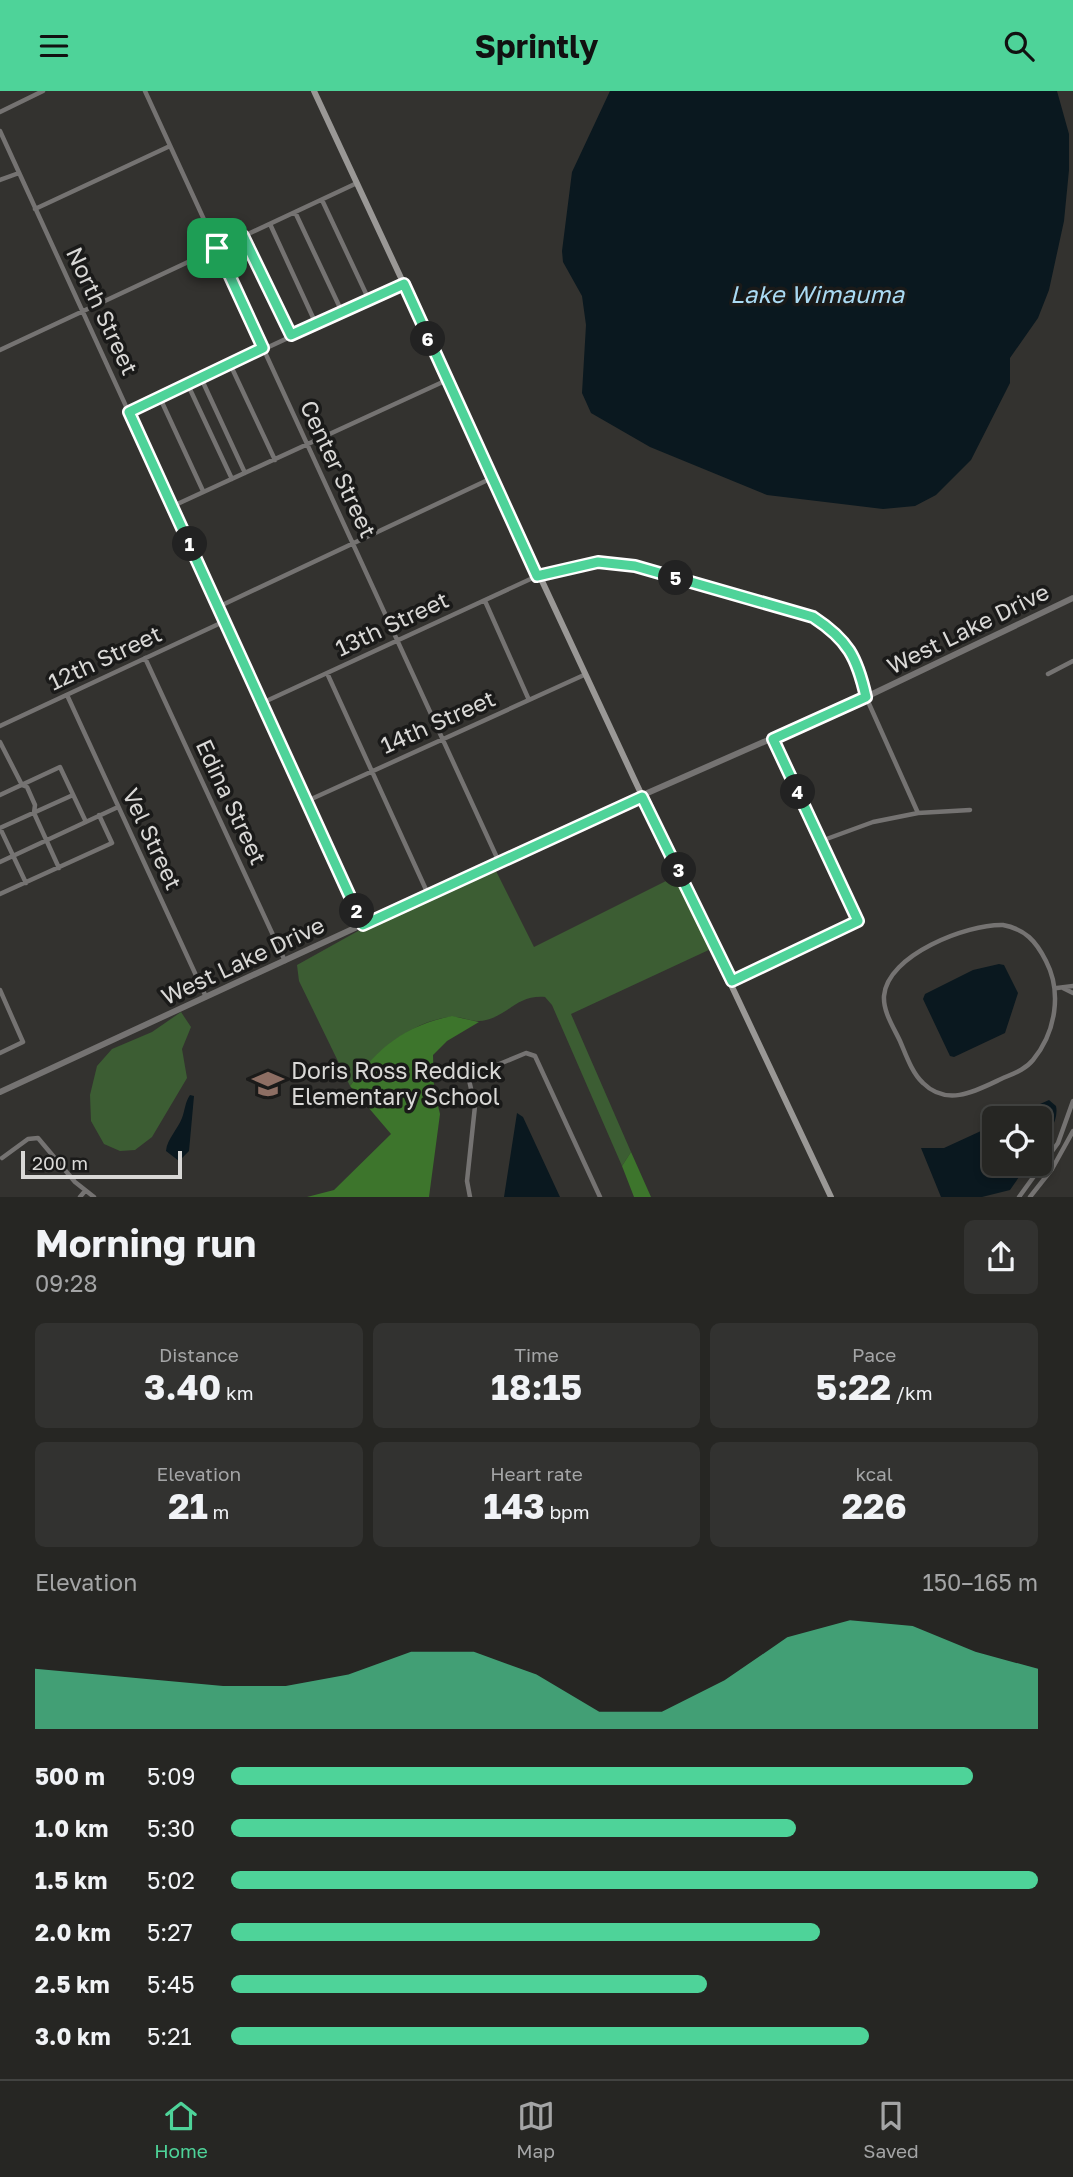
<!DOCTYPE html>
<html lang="en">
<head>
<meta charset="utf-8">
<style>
	:root { --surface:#262623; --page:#323230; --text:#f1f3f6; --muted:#a4a5a6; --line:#424341; --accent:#4ed399 }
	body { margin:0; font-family:"Golos Text",sans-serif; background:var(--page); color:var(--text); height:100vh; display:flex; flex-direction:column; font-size:26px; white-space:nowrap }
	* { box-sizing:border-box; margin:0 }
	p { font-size:23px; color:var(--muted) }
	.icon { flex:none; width:38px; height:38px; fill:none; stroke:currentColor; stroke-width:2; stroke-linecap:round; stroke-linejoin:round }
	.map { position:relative; height:1106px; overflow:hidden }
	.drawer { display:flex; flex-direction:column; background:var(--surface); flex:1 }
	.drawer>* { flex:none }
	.fabs { position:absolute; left:982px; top:1015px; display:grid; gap:14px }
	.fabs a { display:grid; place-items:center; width:70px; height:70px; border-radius:10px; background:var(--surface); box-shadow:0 4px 10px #0003,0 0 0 2px var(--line); font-size:35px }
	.scale { position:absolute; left:21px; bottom:18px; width:161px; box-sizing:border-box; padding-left:7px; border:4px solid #d9d8d6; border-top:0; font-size:19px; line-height:24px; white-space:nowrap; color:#d9d8d6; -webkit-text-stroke:5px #1a1a19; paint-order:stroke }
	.pin { position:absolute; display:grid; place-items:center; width:60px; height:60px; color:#fff; margin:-30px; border-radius:14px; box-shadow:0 4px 10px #0006 }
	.km { position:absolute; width:35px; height:35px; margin:-18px; border-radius:50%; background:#222; color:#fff; font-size:19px; line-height:35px; text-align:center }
	.round { display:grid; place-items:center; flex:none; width:74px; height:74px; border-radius:10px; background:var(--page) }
	.overview { display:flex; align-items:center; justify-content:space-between; height:119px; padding:0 35px }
	h1 { font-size:38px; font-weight:700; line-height:52px }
	.figures { display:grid; grid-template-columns:repeat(3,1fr); gap:10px; height:119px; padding:7px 35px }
	.figures div { display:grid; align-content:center; border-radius:10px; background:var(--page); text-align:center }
	.figures b { font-size:35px; font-weight:700 }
	.figures small { font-size:19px; font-weight:400 }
	.figures p { font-size:19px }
	.chart { height:196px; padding:14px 35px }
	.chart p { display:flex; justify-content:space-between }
	.chart svg { width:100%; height:126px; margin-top:7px; fill:var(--accent); opacity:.7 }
	ul { padding:0 35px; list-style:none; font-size:23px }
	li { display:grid; grid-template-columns:112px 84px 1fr; align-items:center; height:52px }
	li i { height:18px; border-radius:9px; background:var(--accent) }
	header { display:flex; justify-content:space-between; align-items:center; height:91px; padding:0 35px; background:var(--accent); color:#111; font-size:32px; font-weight:700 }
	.tabs { display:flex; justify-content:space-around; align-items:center; height:98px; border-top:2px solid var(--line); background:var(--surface); font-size:19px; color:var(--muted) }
	.tabs a { display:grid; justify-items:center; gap:4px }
	.tabs .selected { color:var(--accent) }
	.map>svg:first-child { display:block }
	.green { fill:#3c5d33 }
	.forest { fill:#3d752c }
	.water { fill:#0a181f }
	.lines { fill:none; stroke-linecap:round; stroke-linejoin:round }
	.minor { stroke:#757372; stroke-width:4.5 }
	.tertiary { stroke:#757372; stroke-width:6 }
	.secondary { stroke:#9a9896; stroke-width:6 }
	.route-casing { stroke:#fff; stroke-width:14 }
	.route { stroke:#4ed399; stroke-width:9 }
	.labels { text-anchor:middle; stroke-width:7; stroke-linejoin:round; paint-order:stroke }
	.street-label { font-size:23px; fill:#d9d8d6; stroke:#1a1a19 }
	.poi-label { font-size:23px; fill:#d9d8d6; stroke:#1a1a19; text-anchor:start }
	.water-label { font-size:24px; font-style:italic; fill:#aadaf3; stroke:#1a1a19 }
</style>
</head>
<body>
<header><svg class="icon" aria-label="menu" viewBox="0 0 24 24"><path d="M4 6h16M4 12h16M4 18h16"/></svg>Sprintly<svg class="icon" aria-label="search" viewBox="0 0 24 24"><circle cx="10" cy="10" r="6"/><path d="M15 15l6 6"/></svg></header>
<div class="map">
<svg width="1073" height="1106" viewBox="0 0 1073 1106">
	<rect width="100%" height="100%" fill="#33322f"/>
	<path class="green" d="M494,776L534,856L678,784L713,857L571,923L631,1061L622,1075L552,914L545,906C517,904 510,923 486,929C474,933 461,924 449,926C409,931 373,964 350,995L299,890L297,874L367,835Z
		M181,921L191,936L182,958L187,987L152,1046L135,1059L120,1060L104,1053L91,1030L90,1004L97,975L112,958L152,941Z"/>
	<path class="forest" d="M452,925L479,931L447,950L433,964L434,998L440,1023L429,1106H307L334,1099L391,1043L350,995C379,956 404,935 452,925Z
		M631,1061L651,1106H634L622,1075Z"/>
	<path class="water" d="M610,0H1057L1069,43V79L1064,130L1049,199L1038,227L1010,267V292L971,369L936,404L915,415L883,418L767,404L650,356L591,322L582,302L586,234L582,205L563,171L562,160L572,81Z
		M999,873L1004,874L1018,902L1005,942L954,966L950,965L923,908L925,903L973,879Z
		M190,1004L194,1005L189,1060L179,1070L166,1060C167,1048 178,1038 182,1027C185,1019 185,1011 190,1004Z
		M1049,1009L1056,1015C1059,1030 1048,1043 1040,1055V1027H1009Z
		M517,1022L523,1026L560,1106H504Z
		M994,1034V1073H1028L1010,1099L982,1106H941L921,1057H944Z"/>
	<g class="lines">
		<path class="minor" d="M145,0L499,771
			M0,21L43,0
			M0,40L363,833
			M0,89L19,82
			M322,109L369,209
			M35,118L170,55
			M295,121L342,221
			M270,133L316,233
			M243,145L291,244
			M0,259L357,92
			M230,273L275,369
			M201,287L245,382
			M188,294L232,388
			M160,307L203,400
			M129,321L404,193
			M173,415L447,289
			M485,510L529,609
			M218,516L492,387
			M145,567L285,870
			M327,582L428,803
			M1048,583L1073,570
			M67,604L206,906
			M262,612L537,485L598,471L635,475L813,526L837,542L848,557L861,584L866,606L918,722
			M0,635L225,530
			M0,651L22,694L27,696L35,714L34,722L59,777
			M0,704L60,676L86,731
			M307,710L584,584
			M0,737L73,704
			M0,737L26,792
			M821,750L873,731L918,722L970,719
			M0,771L118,716
			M0,803L112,752L99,724
			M1003,834C1025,838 1036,850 1046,870C1062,901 1056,941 1033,969C1025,979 1012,983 1001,988C976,1000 947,1016 923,992C912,982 906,964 900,950C894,937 883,921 884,905C887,864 967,833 1003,834Z
			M732,890L857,830L773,648
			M1057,897L1073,895
			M1063,897L1073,902
			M0,899L23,951L0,962
			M2,1067L28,1048L38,1047L75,1091L94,1106
			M80,1106L85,1100
			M470,1106L467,1090L475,1015L469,989L473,984L526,962L535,965L600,1106
			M1019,1106L1058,1052L1073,1010
			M1030,1106L1052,1078L1073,1040"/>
		<path class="tertiary" d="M0,1001L636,707L866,606L1073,507"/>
		<path class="secondary" d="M314,0C485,370 657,738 831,1106"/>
	</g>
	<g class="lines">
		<defs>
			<path id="route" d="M243,145L291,244L404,193L537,485L598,471L635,475L813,526C848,549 857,566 866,606L773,648L858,830L732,890L642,706L363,834L129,321L263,257L217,157Z"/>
		</defs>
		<use href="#route" class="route-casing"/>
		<use href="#route" class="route"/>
	</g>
	<defs>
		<symbol id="school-bare" viewBox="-9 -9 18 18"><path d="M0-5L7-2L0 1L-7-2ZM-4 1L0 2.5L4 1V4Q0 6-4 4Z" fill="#8d6e63" stroke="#1a1a19" stroke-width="2.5" paint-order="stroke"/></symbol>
	</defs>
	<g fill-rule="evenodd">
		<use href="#school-bare" x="246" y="971" width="44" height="44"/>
	</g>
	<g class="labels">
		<g class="street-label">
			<text transform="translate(102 220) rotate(65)" y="8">North Street</text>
			<text transform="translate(338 378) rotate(65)" y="8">Center Street</text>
			<text transform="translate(392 533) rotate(-25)" y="8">13th Street</text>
			<text transform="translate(968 538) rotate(-26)" y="8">West Lake Drive</text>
			<text transform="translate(105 567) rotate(-25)" y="8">12th Street</text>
			<text transform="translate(438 631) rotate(-24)" y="8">14th Street</text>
			<text transform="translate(231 711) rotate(65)" y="8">Edina Street</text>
			<text transform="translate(152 748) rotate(65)" y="8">Vel Street</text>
			<text transform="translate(243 870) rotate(-25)" y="8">West Lake Drive</text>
		</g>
		<g class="poi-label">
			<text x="291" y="988">Doris Ross Reddick<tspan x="291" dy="26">Elementary School</tspan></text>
		</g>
		<g class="water-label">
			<text x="817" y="212">Lake Wimauma</text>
		</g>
	</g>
</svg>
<div class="fabs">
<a><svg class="icon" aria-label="locate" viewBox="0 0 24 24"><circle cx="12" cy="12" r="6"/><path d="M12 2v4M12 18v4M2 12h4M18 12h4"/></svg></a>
</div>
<div class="scale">200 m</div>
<div class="pin" style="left:217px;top:157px;background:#1e9e55"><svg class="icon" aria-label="arrive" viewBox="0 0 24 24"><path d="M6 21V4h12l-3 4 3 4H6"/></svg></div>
<b class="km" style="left:190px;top:453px">1</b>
<b class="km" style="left:357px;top:820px">2</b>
<b class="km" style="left:679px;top:779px">3</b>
<b class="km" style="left:798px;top:701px">4</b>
<b class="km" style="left:676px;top:487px">5</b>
<b class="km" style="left:428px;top:248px">6</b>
</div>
<section class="drawer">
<div class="overview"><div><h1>Morning run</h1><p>09:28</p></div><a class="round"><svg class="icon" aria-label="share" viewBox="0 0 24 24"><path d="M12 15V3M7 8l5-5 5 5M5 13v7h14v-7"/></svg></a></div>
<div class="figures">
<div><p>Distance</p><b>3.40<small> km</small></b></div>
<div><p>Time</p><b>18:15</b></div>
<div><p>Pace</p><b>5:22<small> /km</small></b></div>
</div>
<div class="figures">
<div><p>Elevation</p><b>21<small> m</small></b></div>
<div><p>Heart rate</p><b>143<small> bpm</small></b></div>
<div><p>kcal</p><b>226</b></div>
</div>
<div class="chart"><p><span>Elevation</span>150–165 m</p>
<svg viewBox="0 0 160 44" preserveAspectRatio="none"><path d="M0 44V23L10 25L20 27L30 29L40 29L50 25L60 17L70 17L80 25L90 38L100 38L110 27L120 12L130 6L140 8L150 17L160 23V44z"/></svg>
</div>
<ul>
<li><b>500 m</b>5:09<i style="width:92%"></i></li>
<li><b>1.0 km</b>5:30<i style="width:70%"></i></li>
<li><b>1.5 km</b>5:02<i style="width:100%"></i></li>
<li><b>2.0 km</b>5:27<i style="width:73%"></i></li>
<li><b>2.5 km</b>5:45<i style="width:59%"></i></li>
<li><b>3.0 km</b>5:21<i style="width:79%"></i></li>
</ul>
</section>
<nav class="tabs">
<a class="selected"><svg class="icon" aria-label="home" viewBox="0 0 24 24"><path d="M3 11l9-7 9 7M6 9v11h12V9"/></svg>Home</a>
<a><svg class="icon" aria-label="map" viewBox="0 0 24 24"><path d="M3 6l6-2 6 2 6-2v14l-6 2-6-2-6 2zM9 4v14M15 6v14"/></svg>Map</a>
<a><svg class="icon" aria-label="saved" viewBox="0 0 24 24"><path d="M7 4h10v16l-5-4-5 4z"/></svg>Saved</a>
</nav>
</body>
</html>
